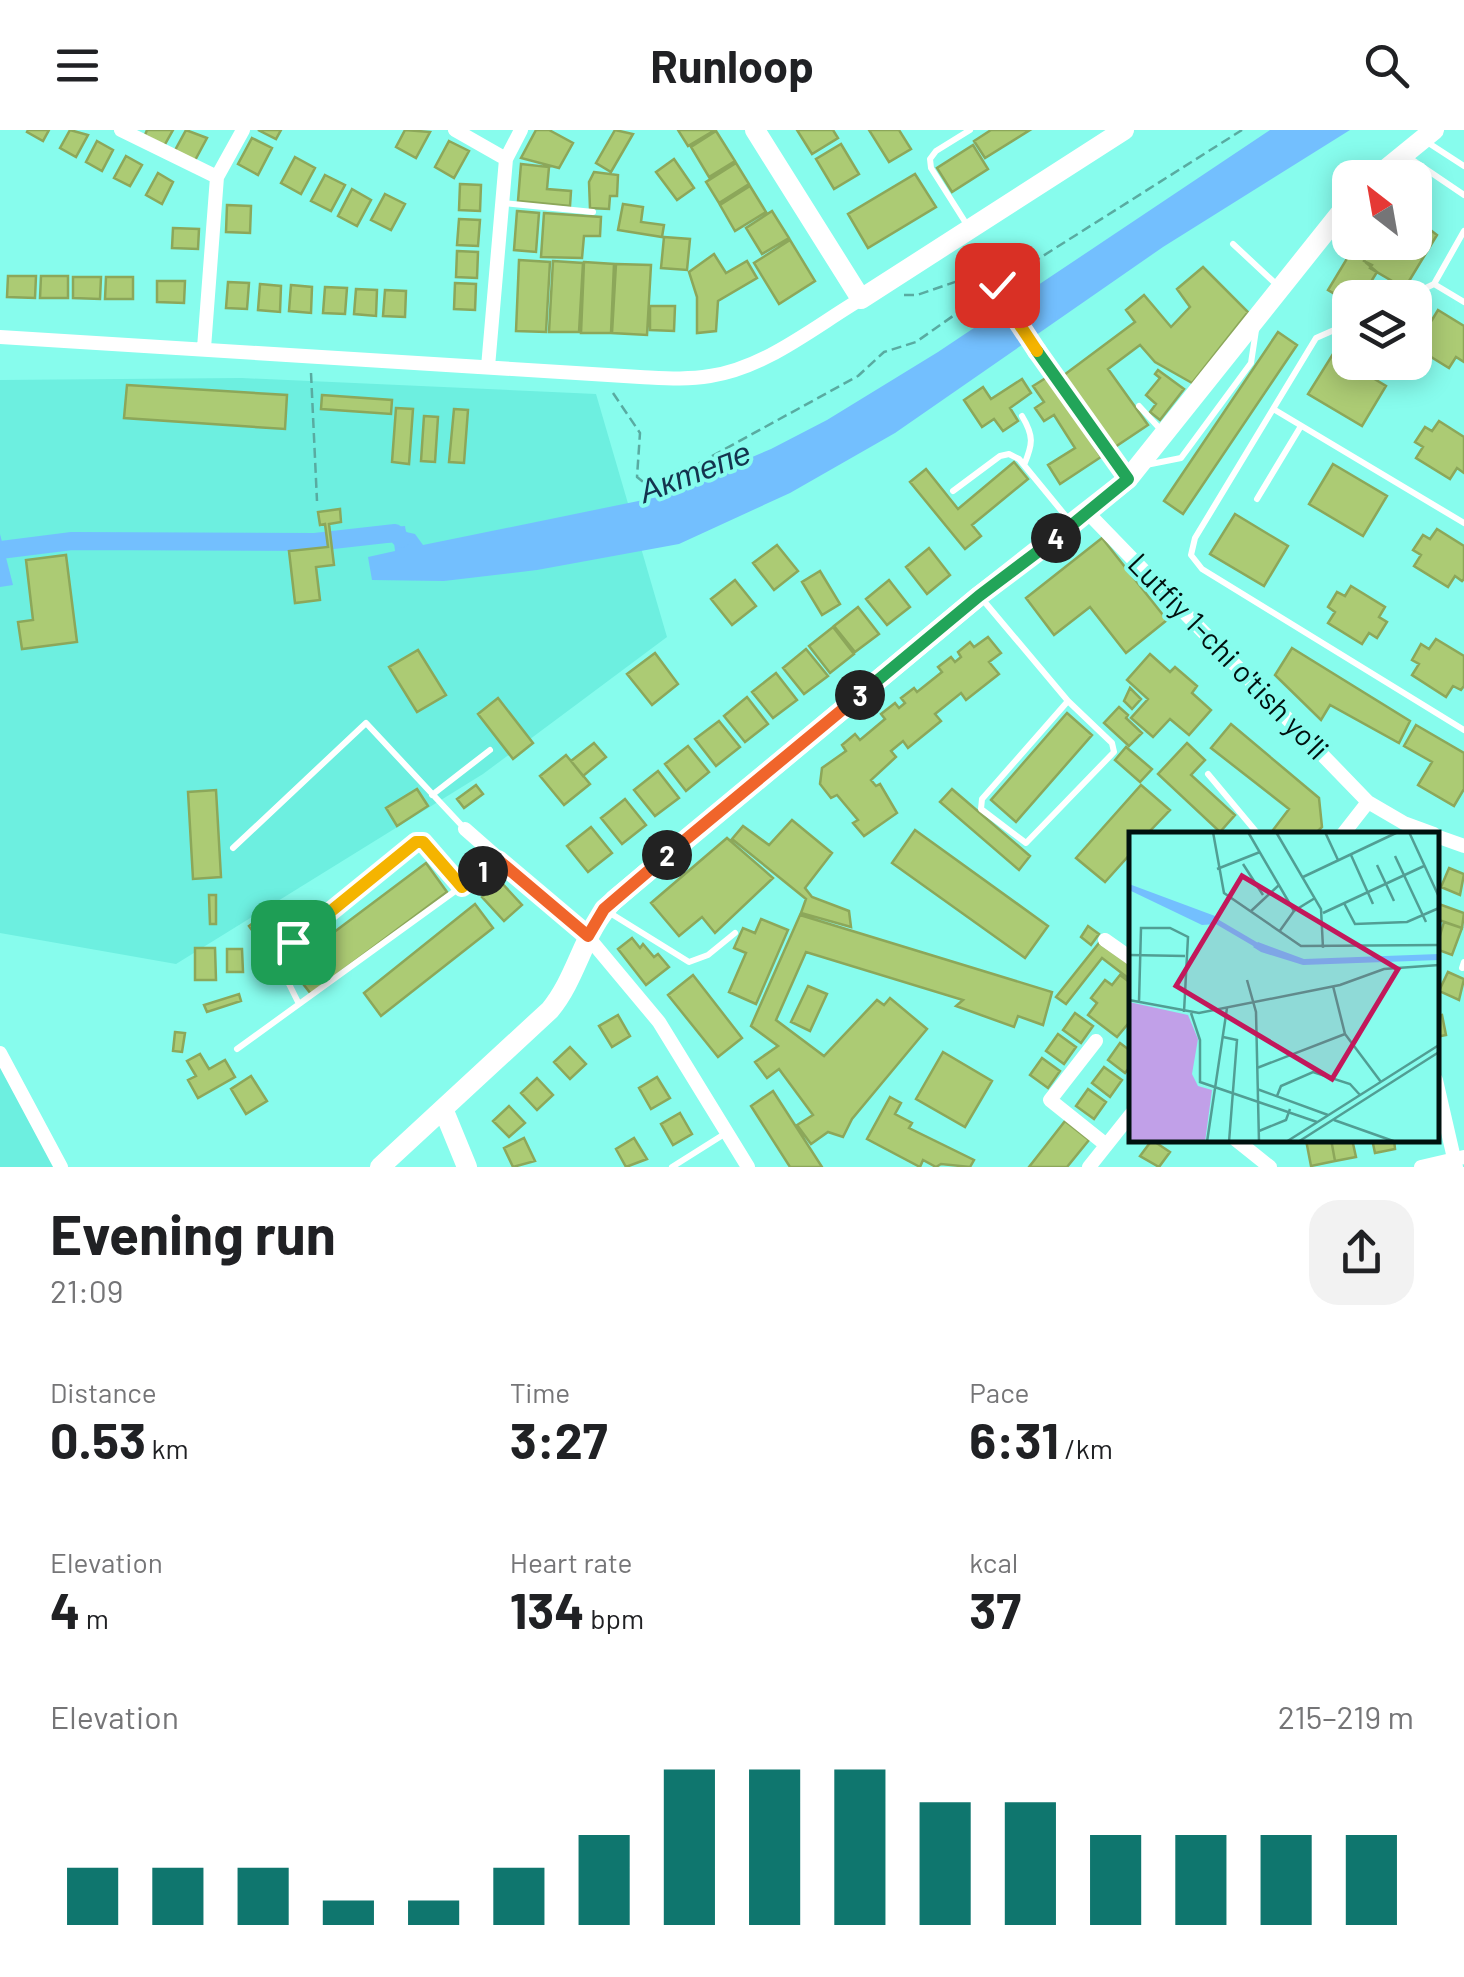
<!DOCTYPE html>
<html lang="en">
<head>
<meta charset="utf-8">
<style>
	:root { --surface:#fff; --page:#f2f2f2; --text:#202124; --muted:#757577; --accent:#0f766e }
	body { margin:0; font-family:Barlow,sans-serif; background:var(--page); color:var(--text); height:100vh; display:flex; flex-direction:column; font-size:38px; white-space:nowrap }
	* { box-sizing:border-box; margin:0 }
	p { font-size:32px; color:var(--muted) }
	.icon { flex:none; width:55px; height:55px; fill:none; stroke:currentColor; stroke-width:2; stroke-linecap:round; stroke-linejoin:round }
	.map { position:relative; height:1037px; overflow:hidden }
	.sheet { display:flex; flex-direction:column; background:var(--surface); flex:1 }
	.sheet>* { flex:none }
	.needle { width:65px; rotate:329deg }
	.buttons { position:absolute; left:1332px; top:30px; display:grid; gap:20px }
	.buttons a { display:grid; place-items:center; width:100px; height:100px; border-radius:20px; background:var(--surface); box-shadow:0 5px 25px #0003; font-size:50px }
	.pin { position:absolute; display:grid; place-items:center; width:85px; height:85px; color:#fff; margin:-42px; border-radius:20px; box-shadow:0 5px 15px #0006 }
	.km { position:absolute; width:50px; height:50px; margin:-25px; border-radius:50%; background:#222; color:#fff; font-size:28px; line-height:50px; text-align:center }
	.round { display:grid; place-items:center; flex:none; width:105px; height:105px; border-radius:30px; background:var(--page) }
	.overview { display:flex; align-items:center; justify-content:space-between; height:170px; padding:0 50px }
	h1 { font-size:55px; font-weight:700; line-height:75px }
	.stats { display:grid; grid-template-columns:repeat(3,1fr); gap:15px; height:170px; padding:10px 50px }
	.stats div { display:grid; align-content:center }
	.stats b { font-size:50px; font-weight:700 }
	.stats small { font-size:28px; font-weight:400 }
	.stats p { font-size:28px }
	.chart { height:280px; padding:20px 50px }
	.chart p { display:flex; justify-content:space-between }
	.chart svg { width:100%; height:180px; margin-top:10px; stroke:var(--accent); stroke-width:6 }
	header { display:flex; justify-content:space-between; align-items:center; height:130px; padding:0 50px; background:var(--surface); font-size:45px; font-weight:700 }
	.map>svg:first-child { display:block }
	.built { fill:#6defe0 }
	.water { fill:#73bffe }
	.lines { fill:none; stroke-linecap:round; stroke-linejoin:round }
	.canal { stroke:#73bffe; stroke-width:18 }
	.building { fill:#accb74; stroke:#8ca75a; stroke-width:2.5 }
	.path { stroke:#59aba1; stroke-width:2.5; stroke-dasharray:10 5; stroke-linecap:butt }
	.lane { stroke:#fff; stroke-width:6 }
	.street { stroke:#fff; stroke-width:14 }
	.secondary { stroke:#fff; stroke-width:20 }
	.split-1-casing { stroke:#fff; stroke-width:20 }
	.split-2-casing { stroke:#fff; stroke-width:20 }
	.split-3-casing { stroke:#fff; stroke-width:20 }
	.split-4-casing { stroke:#fff; stroke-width:20 }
	.split-5-casing { stroke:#fff; stroke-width:20 }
	.split-6-casing { stroke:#fff; stroke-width:20 }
	.split-1 { stroke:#f5b400; stroke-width:12 }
	.split-2 { stroke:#f0652b; stroke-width:12 }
	.split-3 { stroke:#f0652b; stroke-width:12 }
	.split-4 { stroke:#22a559; stroke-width:12 }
	.split-5 { stroke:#22a559; stroke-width:12 }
	.split-6 { stroke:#f5b400; stroke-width:12 }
	.labels { text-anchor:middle; stroke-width:8; stroke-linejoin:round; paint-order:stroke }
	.street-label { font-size:30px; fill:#00110f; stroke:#87fced }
	.water-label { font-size:32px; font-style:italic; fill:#14344e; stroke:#87fced }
	.inset-river { fill:none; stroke:#73bffe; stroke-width:5 }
	.inset-road { fill:none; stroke:#519e94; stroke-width:2.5 }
	.view { fill:#c2185b; fill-opacity:0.15; stroke:#c2185b; stroke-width:5 }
	.inset-edge { fill:none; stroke:#00110f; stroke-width:5 }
</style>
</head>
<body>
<header><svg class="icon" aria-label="menu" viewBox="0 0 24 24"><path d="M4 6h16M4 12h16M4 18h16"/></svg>Runloop<svg class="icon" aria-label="search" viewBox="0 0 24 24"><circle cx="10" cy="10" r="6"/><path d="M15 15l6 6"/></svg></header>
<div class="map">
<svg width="1464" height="1037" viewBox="0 0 1464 1037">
	<rect width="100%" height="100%" fill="#87fced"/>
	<path class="built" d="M242,248L596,264L667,507L483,644L176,834L0,803V250Z
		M0,923L61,1037H0Z"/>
	<path class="water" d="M1270,0H1350L1163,117L895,303L790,363L679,414L537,440L444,451L372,450L368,427L395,421L394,412L382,413L381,398L405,396L406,402L415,404L423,415L658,367L771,319L827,290L938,222Z
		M0,404L13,455L0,457Z"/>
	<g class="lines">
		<path class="canal" d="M0,420L72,411L315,412L395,403L401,409"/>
	</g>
	<path class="building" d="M28,0H49L43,11L27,2Z
		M70,0L88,5L76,27L60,18Z
		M147,0H173L164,16L145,5Z
		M186,0L207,8L193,34L173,24Z
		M258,0H281L276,9Z
		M405,0L430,2L416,28L396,17Z
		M536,0H549L573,13L559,38L521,28Z
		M615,0L633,4L611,42L596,33Z
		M678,0H715L688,16Z
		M797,0H833L838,8L812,24Z
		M869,0H899L911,19L889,32Z
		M991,0H1030L985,28L974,11Z
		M716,1L735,31L709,47L691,17Z
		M252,8L272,18L258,45L238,34Z
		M97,11L113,20L102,41L86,32Z
		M449,11L469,21L454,48L435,37Z
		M841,14L859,44L834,59L816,29Z
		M973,15L988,39L952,62L937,38Z
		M126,26L142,35L130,56L114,48Z
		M295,27L315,38L301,64L281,53Z
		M674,29L694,58L677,70L656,42Z
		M736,33L749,54L719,73L706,52Z
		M521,34L549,37L547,59L571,61L570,76L518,71Z
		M594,42L618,45L617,66H610L609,79L590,78L589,52Z
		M158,43L173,52L162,74L146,65Z
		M915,44L936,77L868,118L848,84Z
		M325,45L345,55L331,81L311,71Z
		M460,54L481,55L480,81L459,80Z
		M750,56L766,82L735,101L720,75Z
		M352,59L371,70L357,96L338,86Z
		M385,64L405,74L391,100L371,90Z
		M623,74L643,77L641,92L664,95L662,107L618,100Z
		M227,75L251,76L250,103L226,102Z
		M517,81L539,83L536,122L514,120Z
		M772,81L789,108L762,124L746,98Z
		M544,83L601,87L600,106H584L582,128L541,127Z
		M1415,88L1437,105L1406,156L1400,153L1399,155L1370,138L1372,135L1364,131L1375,112H1415Z
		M459,89L480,90L478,116L457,115Z
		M173,98L199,99L198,119L172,118Z
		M664,107L690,109L687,140L661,138Z
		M790,110L815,151L779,174L754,133Z
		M1357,112H1375L1364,131L1377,142L1361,168H1350V173L1328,160Z
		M457,121L478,122L477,148L456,147Z
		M714,124L726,143L747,131L757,148L718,171L716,201L697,203V167L689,142Z
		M519,130L550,132L546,202L516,201Z
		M553,131L583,133L579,202H549Z
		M584,132L614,134L611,203H581Z
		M616,134L651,135L647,205L612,203Z
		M1203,137L1248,182L1192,253L1155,232L1140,215L1108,239L1148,295L1115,317L1064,245L1135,192L1126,180L1144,165L1171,197L1190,177L1177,159Z
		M8,146H36L35,168L7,167Z
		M41,146H68V168H40Z
		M73,147H101L100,169L73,168Z
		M106,147H133V169H105Z
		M157,151H185L184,173L157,172Z
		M228,152L249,153L247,179L226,178Z
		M455,153L476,154L475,180L454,179Z
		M260,154L281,156L280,182L258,180Z
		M291,155L312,157L311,183L289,181Z
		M325,157L347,158L345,184L323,183Z
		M356,159L377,160L376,186L354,184Z
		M385,160L406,161L405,187L383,186Z
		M650,176H675L674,201L650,200Z
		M1438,180L1464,196V232L1456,227L1449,238L1415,217L1422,206L1415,200L1424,186L1432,190Z
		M1278,202L1297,215L1183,384L1164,371Z
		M1333,224L1386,256L1362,296L1308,264Z
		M1158,240L1184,259L1160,290L1150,282L1156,274L1146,265L1160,248L1155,244Z
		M1049,246L1101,327L1060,354L1048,335L1075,318L1054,285L1044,291L1035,278L1044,272L1033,256Z
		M1022,249L1031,263L1010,278L1018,291L1003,301L994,289L982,297L964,270L983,257L991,269Z
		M127,255L287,265L285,299L124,288Z
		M322,265L392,270L391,284L321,279Z
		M396,278L413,279L409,334L392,332Z
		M454,279L468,280L464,333L449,332Z
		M424,286L438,287L435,332L421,331Z
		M1439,291L1464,307V343L1457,338L1450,349L1416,328L1423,317L1415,312L1425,297L1432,301Z
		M1014,332L1028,349L972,395L981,406L965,419L910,352L926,339L958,379Z
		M1333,334L1387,366L1363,406L1309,374Z
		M340,379L341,392L329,394L334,435L316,437L320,470L295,473L289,421L328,417L325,394L320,395L318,382Z
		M1235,384L1288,416L1264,456L1210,424Z
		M1437,399L1464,416V449L1462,451L1455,446L1448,457L1414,436L1421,425L1413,420L1423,405L1430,409Z
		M1102,408L1167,490L1126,523L1090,477L1054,505L1026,468Z
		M777,415L798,441L774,460L753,433Z
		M929,418L950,445L927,464L906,437Z
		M66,425L77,512L22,519L18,492L33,490L26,430Z
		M820,441L840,474L822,485L802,452Z
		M735,450L756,476L732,495L711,469Z
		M889,450L910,477L887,495L866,469Z
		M1351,456L1385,477L1379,487L1387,492L1377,508L1369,503L1362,514L1328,493L1335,482L1328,477L1337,462L1345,466Z
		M858,477L879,504L855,522L834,496Z
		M833,497L854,524L830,543L809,516Z
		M988,507L1001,523L989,532L999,544L966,570L961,563L935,584L941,591L908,618L903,611L891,621L896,627L871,650L876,656L880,654L897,683L864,706L853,693L858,690L837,665L831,668L820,654L822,638L846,621L842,615L855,604L860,610L885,589L881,584L895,573L899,578L905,573L901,568L914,558L917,562L942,542L938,537L951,527L955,532L961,527L958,522L970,512L974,517Z
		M1436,509L1464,526V556L1461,560L1453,556L1446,567L1412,545L1419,534L1412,530L1421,514L1429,519Z
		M1292,518L1410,591L1399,613L1330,575L1321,590L1275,545Z
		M806,519L828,546L804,564L783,538Z
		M418,520L446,565L417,582L389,537Z
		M655,523L678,554L652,575L627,544Z
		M1150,524L1170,542L1175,537L1197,556L1192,563L1211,580L1189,605L1170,589L1153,607L1131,588L1148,569L1127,550Z
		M776,543L797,570L773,588L752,562Z
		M1130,558L1141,569L1132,579L1124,571Z
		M747,567L768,594L745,612L724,586Z
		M498,568L533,613L513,629L478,584Z
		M1119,577L1128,585L1126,588L1142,603L1129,616L1104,593Z
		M1067,583L1092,605L1016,692L991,670Z
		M719,591L740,617L716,636L695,609Z
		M1231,594L1319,668L1322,697L1315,704H1270L1289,679L1211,618Z
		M1416,595L1464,623V659L1454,676L1418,655L1432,632L1404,616Z
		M594,613L606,627L583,646L571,631Z
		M1187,613L1205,630L1191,645L1235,685L1220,702L1158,644Z
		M688,616L709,642L686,661L665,634Z
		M1126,617L1152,639L1140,652L1115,630Z
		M566,625L590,654L564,675L540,646Z
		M658,641L679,668L655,686L634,660Z
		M476,655L483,664L464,678L457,669Z
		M1141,655L1170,680L1147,704H1132V722L1105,752L1076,728Z
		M417,659L428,676L397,696L386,678Z
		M952,659L1030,726L1019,740L940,672Z
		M216,660L221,747L193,749L188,662Z
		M625,669L646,695L622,714L601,688Z
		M792,690L832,723L805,758L812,767L849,781L851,797L801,783L806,769L732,709L743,696L769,715Z
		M591,697L612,723L588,742L567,716Z
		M915,700L1048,796L1025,828L892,733Z
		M727,708L773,748L715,803L702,787L679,806L651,773Z
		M426,733L447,762L311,864L289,836Z
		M1449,738L1464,744L1460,765L1441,757Z
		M500,751L522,775L504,791L482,767Z
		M209,765H216V794H210Z
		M1436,773L1464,783L1462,798L1436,789Z
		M475,774L493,798L381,886L364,863Z
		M269,781L279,795L259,810L249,796Z
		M800,785L1052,862L1043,895L1018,886L1014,897L956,876L963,870L806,822L776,890L824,926L877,870L884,875L890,868L927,899L852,989L843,1007L828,1002L811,1014L797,995L813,985L779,939L767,948L755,932L778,916L751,896Z
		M761,789L788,800L756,874L729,862L746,823L734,818L743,798L755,803Z
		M1444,792L1462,798L1452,825L1436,819Z
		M1088,796L1099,804L1091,815L1081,807Z
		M632,808L640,818L643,814L654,827L658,824L669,837L646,855L618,819Z
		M1099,813L1132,836V851L1102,828L1066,874L1056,867Z
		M195,818H215L216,850H195Z
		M227,819H242L243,842H227Z
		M1448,842L1464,849L1459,870L1439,861Z
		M693,845L742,908L718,927L668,865Z
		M1120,845L1132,854V889L1117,907L1088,885L1097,873L1091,868L1105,850L1112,855Z
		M808,856L827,864L810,901L791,892Z
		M239,864L241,871L207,882L204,875Z
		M1075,883L1093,896L1081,913L1063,900Z
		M618,885L630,906L612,917L599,896Z
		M1442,885L1446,905L1436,907V886Z
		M175,902L185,903L182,922L173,921Z
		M1058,904L1076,917L1064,934L1046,921Z
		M1120,913L1132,922V934L1125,943L1108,930Z
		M570,917L586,934L570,949L554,932Z
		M943,922L992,951L965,997L916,969Z
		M200,924L209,939L225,930L235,947L198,968L188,950L196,946L187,931Z
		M1042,928L1060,941L1048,958L1030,945Z
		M1104,937L1122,950L1110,967L1092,953Z
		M251,946L267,971L246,984L231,959Z
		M657,947L670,968L651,979L639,958Z
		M537,948L553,965L537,980L521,963Z
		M1088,959L1106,972L1094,989L1076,976Z
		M773,961L822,1037H790L751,976Z
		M890,967L901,973L895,984L912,993L909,998L974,1030L970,1037L941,1034L936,1037L923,1030L920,1037L867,1009Z
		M509,976L525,993L509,1007L493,991Z
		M680,983L692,1004L673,1015L661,994Z
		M1065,991L1089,1010L1067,1037H1029Z
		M524,1008L535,1031L513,1037L504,1018Z
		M634,1008L647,1029L626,1037L616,1019Z
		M1331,1009H1352L1356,1027L1335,1031Z
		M1331,1009L1335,1031L1311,1036L1306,1010Z
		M1372,1009H1394L1395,1019L1375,1023Z
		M1152,1010L1170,1022L1159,1037L1140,1026Z"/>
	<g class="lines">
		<path class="path" d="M980,118L994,144L998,162L1117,333
			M904,165H917L958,151L993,145
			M311,243L317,371
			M613,263L640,303L637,347L652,359L858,246L884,222L916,212L997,155L1242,0"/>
		<path class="lane" d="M1427,12L1464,36
			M1408,27L1464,65
			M504,73L593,82
			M969,98L931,38L930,29L936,21L970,0
			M1233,114L1276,154
			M1434,154L1464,101
			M1405,168L1434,154L1464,172
			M1350,193L1316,208L1195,408L1191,425L1202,439L1464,600
			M1139,276L1161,300
			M1275,280L1464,393
			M1022,286C1034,306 1033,314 1024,335
			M1146,335L1181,328L1251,233L1256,200
			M953,361L1000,326L1009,324L1019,329L1069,390
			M1257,369L1301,296
			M983,470L1068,571L982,669L981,679L1026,713L1114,622L1112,613L1068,571
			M1208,644L1258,704
			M432,665L490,620
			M233,718L366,593L465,699
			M610,783L689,832L708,825L735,803
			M1462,838L1464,832
			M299,874L282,840L283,822L416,712H423L461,757
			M237,919L498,730
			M672,1037L726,1003"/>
		<path class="street" d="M121,0L217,47
			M455,0L506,29
			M0,207L640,247C663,248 687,250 710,246C765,238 814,197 861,169
			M204,218L217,47L243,0
			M488,237L506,29L521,0
			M1088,383L1368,672L1404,693L1434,704
			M465,699L588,807L659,892L748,1037
			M1343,704L1368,672
			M1436,706L1464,716
			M1105,810L1132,829
			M1096,911L1050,970L1105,1014
			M0,923L61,1037
			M1436,950L1456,1037
			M1235,1009L1270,1037
			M1089,1037L1132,983
			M1421,1037L1464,1027"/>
		<path class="secondary" d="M755,0L861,169L1124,0
			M1375,48L1434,0
			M444,981L467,1037
			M380,1037L550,880C578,846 583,801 614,770L979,466L1128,349L1350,71"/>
	</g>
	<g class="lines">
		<defs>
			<path id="split-1" d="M293,812L416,712H423L462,757L483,741"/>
			<path id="split-2" d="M483,741L498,730L588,806L604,779L667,725"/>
			<path id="split-3" d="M667,725L860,565"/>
			<path id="split-4" d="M860,565L979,466L1056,408"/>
			<path id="split-5" d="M1037,221L1128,349L1056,408"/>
			<path id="split-6" d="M997,155L998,162L1037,221"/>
		</defs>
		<use href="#split-1" class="split-1-casing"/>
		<use href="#split-2" class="split-2-casing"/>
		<use href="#split-3" class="split-3-casing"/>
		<use href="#split-4" class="split-4-casing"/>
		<use href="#split-5" class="split-5-casing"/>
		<use href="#split-6" class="split-6-casing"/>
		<use href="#split-1" class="split-1"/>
		<use href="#split-2" class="split-2"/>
		<use href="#split-3" class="split-3"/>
		<use href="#split-4" class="split-4"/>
		<use href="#split-5" class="split-5"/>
		<use href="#split-6" class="split-6"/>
	</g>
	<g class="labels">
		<g class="street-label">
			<text transform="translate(1228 527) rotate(46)" y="10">Lutfiy 1-chi o'tish yo'li</text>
		</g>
		<g class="water-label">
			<text transform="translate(695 342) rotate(-21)" y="11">Актепе</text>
		</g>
	</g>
	<g transform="translate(1129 702)">
		<rect width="310" height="310" fill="#87fced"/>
		<path d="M0,170L59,183L69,207L63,242L69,254L83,258L76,310H0Z" fill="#c1a0e8"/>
		<path d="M0,52L86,84L87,92L73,93L0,58ZM129,110L175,127L310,122V128L174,133L132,120L124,115Z" fill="#73bffe"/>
		<path class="inset-river" d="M85,88L131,115"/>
		<path class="inset-road" d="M84,0L95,61L172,114L310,113M119,0L165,79M147,0L192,77L194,116M196,0L209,28M280,0L310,65M222,23L244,72M266,24L297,90M114,32L134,63M248,33L265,69M88,37L131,20M174,45L269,0M215,71L226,92L278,90L310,76M121,80L150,53M194,81L295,34M150,100L165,79L186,66M0,123L56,124M118,148L127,180L130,310M204,154L216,202L252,250M0,168L70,181L211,153L255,137L310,133M10,170L12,96H41L59,105L55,180M62,181L71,208V250L188,290M94,205L108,208L100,310M128,236L216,202M128,257L199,283M148,264L152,254L184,240L221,252L231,263M205,288L267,310M130,299L157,288L161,277M78,310L98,176M157,310L310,213M169,310L310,220"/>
		<path class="view" d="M113,44L269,137L203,247L47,154Z"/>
		<rect width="310" height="310" class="inset-edge"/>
	</g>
</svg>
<div class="buttons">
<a><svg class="needle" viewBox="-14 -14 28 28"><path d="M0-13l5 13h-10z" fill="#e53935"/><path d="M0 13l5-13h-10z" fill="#757577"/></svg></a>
<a><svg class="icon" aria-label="layers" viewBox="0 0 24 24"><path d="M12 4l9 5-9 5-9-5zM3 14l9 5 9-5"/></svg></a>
</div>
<div class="pin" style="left:293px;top:812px;background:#1e9e55"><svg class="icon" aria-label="arrive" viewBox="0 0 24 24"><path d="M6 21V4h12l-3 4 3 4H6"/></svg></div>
<div class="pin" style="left:997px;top:155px;background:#d93025"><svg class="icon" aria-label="check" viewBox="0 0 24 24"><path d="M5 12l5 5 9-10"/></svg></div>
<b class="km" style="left:483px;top:741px">1</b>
<b class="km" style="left:667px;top:725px">2</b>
<b class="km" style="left:860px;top:565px">3</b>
<b class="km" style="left:1056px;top:408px">4</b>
</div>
<section class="sheet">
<div class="overview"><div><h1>Evening run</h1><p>21:09</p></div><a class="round"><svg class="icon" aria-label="share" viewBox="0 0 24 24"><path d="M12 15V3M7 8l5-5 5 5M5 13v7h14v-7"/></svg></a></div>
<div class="stats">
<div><p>Distance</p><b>0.53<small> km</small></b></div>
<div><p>Time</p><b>3:27</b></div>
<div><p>Pace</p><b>6:31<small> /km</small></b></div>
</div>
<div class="stats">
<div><p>Elevation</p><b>4<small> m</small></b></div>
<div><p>Heart rate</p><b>134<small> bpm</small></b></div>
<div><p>kcal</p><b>37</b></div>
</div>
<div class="chart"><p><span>Elevation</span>215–219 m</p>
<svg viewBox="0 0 160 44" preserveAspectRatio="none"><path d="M5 44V30M15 44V30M25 44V30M35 44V38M45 44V38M55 44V30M65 44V22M75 44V6M85 44V6M95 44V6M105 44V14M115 44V14M125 44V22M135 44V22M145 44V22M155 44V22"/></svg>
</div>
</section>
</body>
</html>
